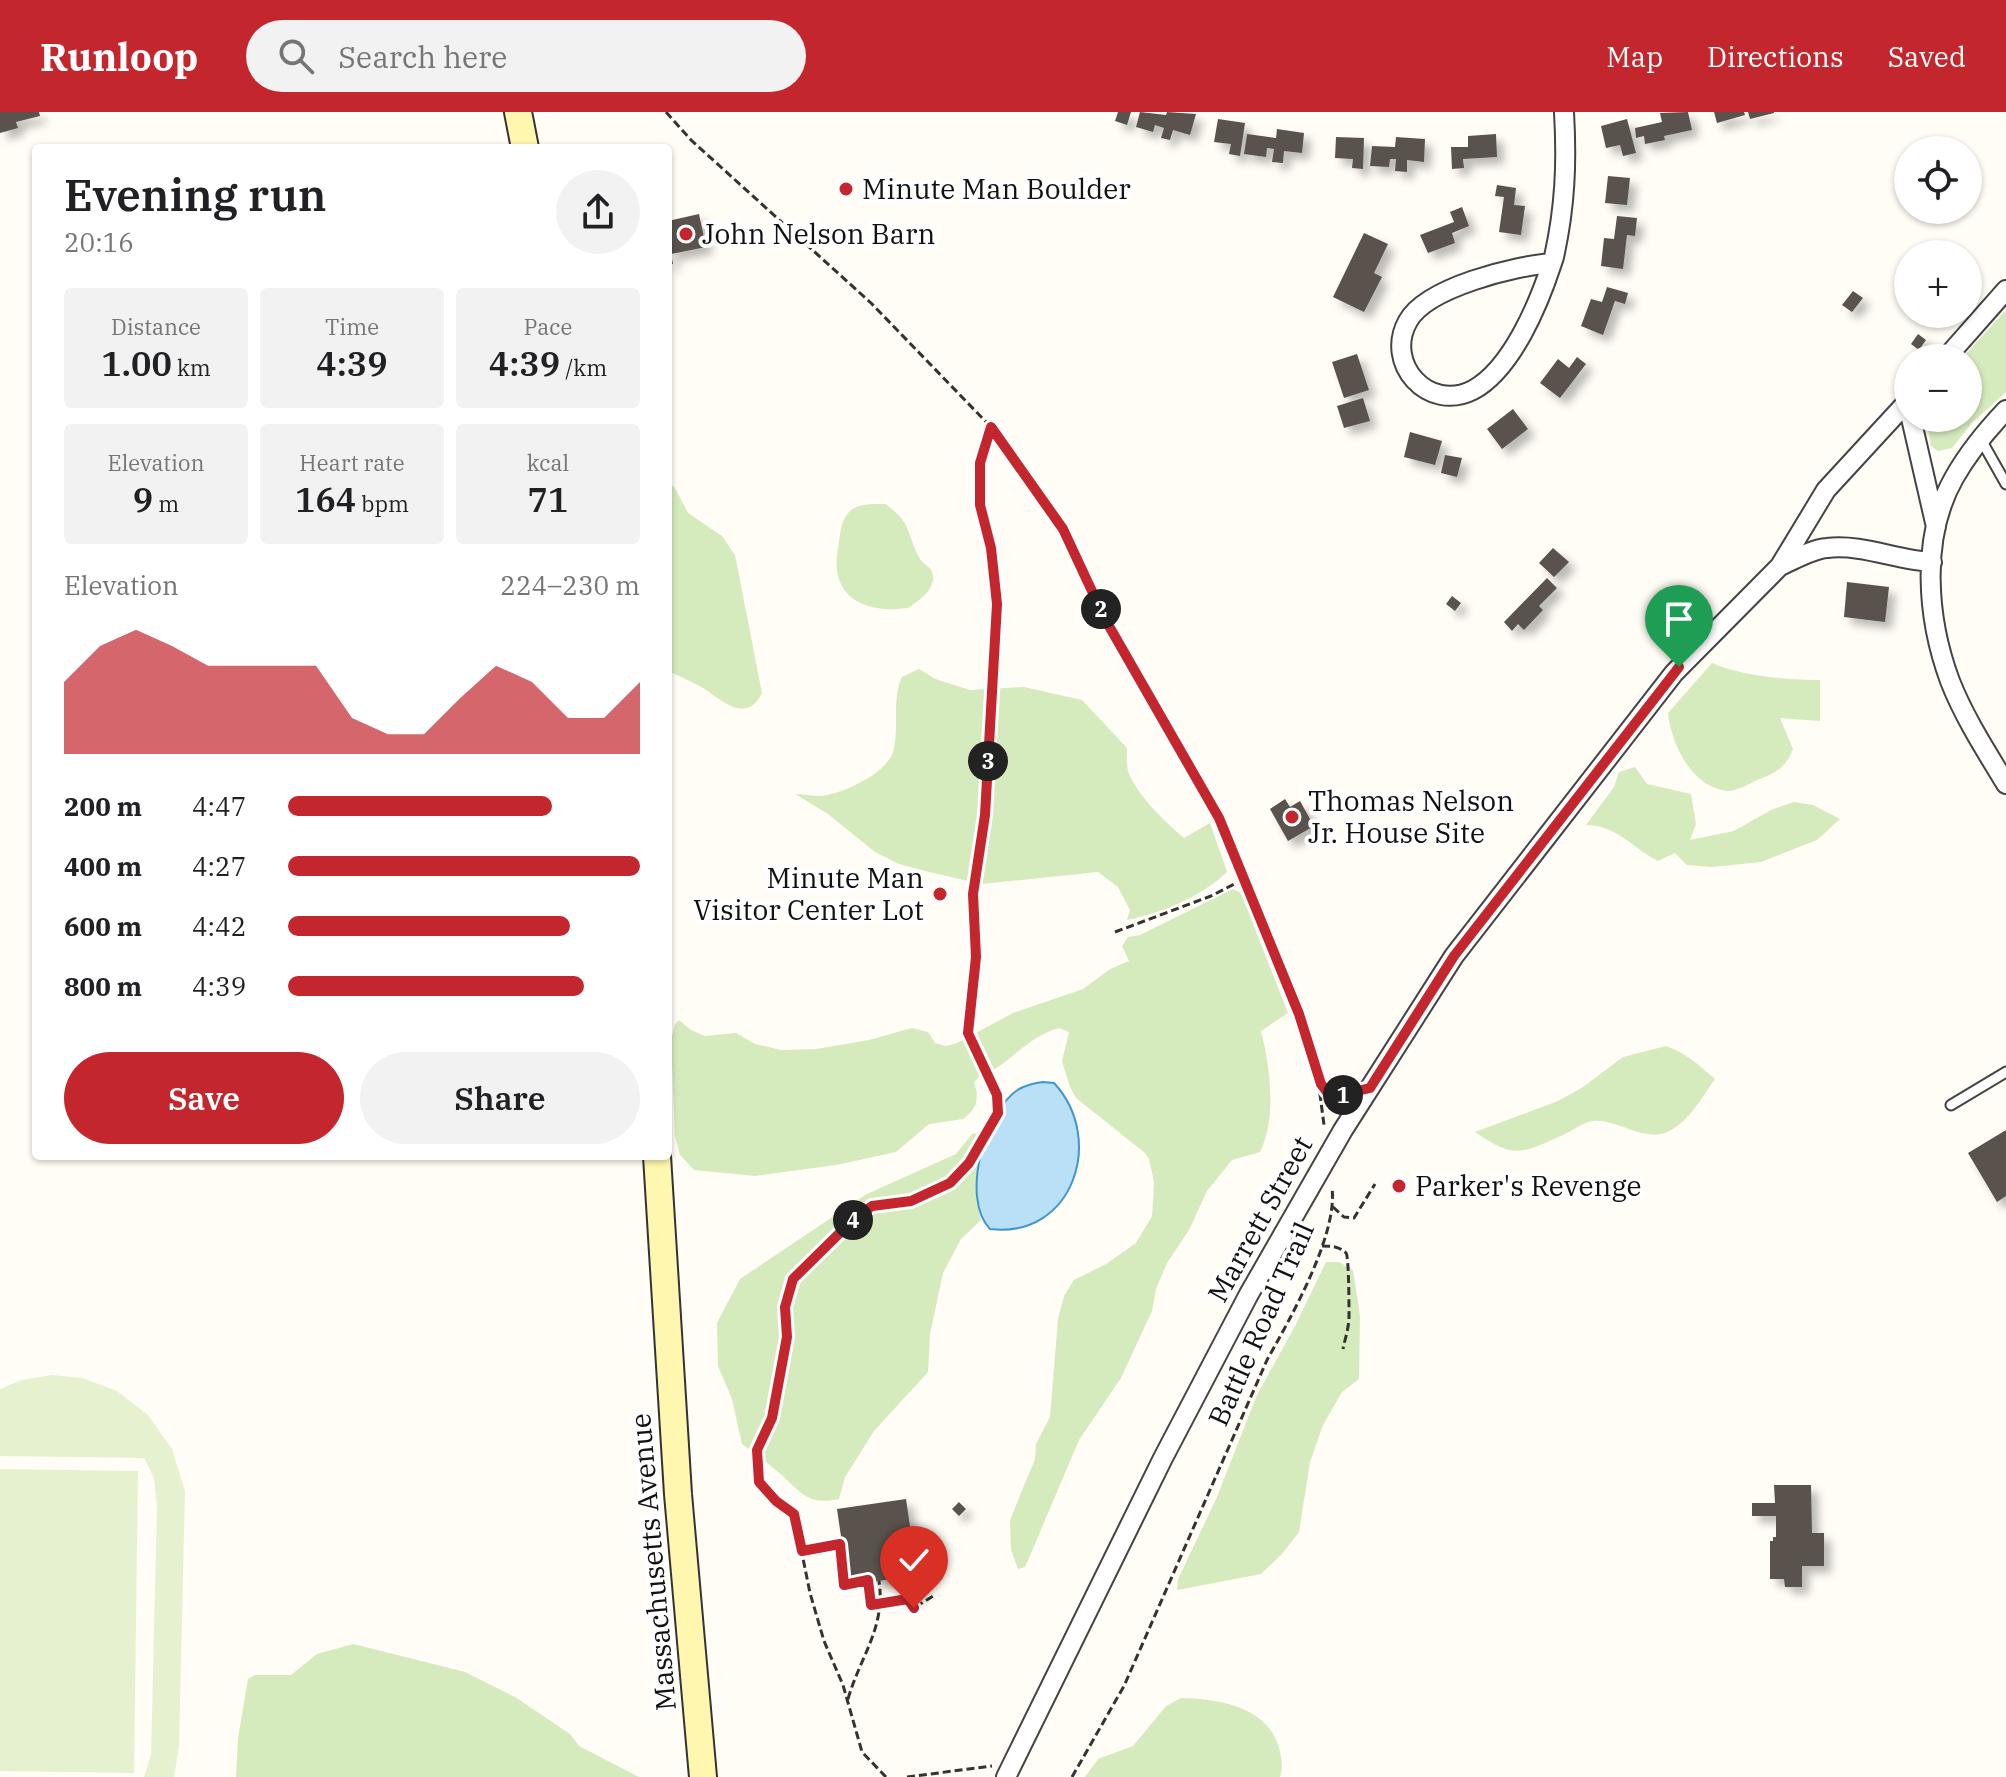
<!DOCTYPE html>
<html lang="en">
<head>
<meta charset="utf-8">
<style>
	:root { --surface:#fff; --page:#f2f2f2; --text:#202124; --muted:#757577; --accent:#c4262e }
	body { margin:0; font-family:"IBM Plex Serif",serif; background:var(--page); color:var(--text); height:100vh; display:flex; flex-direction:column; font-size:30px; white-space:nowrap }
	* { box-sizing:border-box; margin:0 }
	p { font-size:26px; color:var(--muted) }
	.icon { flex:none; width:44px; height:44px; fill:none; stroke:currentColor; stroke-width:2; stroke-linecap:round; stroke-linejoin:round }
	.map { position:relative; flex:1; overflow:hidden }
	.panel { position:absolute; left:32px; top:32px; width:640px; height:1016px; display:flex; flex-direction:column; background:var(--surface); border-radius:8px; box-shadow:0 2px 6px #0004 }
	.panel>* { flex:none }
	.fabs { position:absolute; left:1894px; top:24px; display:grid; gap:16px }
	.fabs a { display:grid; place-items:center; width:88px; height:88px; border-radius:50%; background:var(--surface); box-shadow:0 2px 6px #0004; font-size:40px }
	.pin { position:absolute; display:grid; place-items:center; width:68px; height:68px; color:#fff; margin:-82px -34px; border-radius:50% 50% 50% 0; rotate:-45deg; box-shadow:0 0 8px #0007 }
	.pin .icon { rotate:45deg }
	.km { position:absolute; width:40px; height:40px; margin:-20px; border-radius:50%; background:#222; color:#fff; font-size:22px; line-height:40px; text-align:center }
	.round { display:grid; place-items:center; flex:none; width:84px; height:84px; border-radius:42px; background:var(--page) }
	.overview { display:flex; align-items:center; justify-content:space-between; height:136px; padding:0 32px }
	h1 { font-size:44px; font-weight:600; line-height:60px }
	.metrics { display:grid; grid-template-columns:repeat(3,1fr); gap:12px; height:136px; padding:8px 32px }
	.metrics div { display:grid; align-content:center; border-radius:8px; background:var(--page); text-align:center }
	.metrics b { font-size:34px; font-weight:600 }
	.metrics small { font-size:22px; font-weight:400 }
	.metrics p { font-size:22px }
	.chart { height:224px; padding:16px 32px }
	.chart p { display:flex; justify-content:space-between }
	.chart svg { width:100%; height:144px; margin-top:8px; fill:var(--accent); opacity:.7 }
	.button { display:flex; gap:16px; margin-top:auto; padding:16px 32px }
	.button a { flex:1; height:92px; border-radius:48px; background:var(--accent); color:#fff; font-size:32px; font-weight:600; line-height:92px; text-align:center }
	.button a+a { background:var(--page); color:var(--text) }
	ul { padding:0 32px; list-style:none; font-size:26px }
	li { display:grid; grid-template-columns:128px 96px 1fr; align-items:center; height:60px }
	li i { height:20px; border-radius:10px; background:var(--accent) }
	header { display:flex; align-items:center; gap:48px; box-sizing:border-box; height:112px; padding:0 40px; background:var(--accent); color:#fff }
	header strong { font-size:38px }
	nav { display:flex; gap:44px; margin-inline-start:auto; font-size:28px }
	.search { width:560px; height:72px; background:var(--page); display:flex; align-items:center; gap:20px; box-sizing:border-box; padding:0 28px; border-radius:44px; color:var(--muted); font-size:30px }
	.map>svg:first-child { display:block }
	.green { fill:#d5ebbd }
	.pitch { fill:#e6f2cf }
	.water { fill:#b9e0f7; stroke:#3f96cf; stroke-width:2 }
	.building { fill:#5a524d; filter:url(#shadow) }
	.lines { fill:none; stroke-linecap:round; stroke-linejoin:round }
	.service-casing { stroke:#444; stroke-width:13 }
	.minor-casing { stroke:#444; stroke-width:22 }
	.secondary-casing { stroke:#333; stroke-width:30 }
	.path { stroke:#333; stroke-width:3; stroke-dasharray:8 4; stroke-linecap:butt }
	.service { stroke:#fff; stroke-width:9 }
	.minor { stroke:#fff; stroke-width:18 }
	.secondary { stroke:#fff6b0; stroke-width:26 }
	.route-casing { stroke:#fff; stroke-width:16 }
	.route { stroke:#c4262e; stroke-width:10 }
	.poi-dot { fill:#c4262e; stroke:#fff; stroke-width:3 }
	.labels { text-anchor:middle; stroke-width:8; stroke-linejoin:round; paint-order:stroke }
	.poi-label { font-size:28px; fill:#111; stroke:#fff; text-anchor:start }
	.street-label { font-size:28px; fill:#111; stroke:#fff }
</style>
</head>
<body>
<header>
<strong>Runloop</strong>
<div class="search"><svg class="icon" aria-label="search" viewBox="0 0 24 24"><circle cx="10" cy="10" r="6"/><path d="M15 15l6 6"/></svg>Search here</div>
<nav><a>Map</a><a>Directions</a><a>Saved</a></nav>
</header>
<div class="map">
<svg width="2006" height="1665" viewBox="0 0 2006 1665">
	<defs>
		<filter id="shadow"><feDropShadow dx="7" dy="7" stdDeviation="4" flood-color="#0004"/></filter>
	</defs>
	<rect width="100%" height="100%" fill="#fffdf5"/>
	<path class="green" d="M2006,198V280L1972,311L1952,336L1938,339L1931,334L1926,306H1968V246H1962Z
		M668,369L675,376L688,401L722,424L735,443L762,581C746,613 722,588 703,576C692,570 680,564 668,559Z
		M885,392C912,411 905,417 918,443C922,454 935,454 933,468C931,481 918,489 908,496C864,502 829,485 838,437C840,425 840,409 849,400C857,391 873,392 885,392Z
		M1712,551C1741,564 1788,568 1820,568V609L1780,606L1793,637C1786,655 1775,662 1757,668C1749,672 1737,679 1728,679C1692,676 1671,632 1668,601Z
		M919,557L935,567L970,578L1024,575L1082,588L1127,636C1127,644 1126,654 1129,662C1140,686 1164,709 1184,726L1210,711L1227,760C1199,786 1164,800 1127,808L1130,798L1118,775L1098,760L981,772L925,759L899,752L875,740L828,702L795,682C803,682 812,684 820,684C841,683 887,661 893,640C900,615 891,588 902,565Z
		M1635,655L1647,672L1691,682L1696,712L1690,728L1734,719L1771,698L1794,690L1813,693L1840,707L1817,728L1761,750L1712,755L1687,753L1675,741L1658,749C1633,736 1616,713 1586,713L1614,675L1619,660Z
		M1233,777L1241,781L1288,901L1261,919C1270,954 1277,1006 1260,1040L1232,1048L1207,1079L1189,1118L1167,1151L1156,1177L1152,1199L1121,1266L1079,1328L1029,1446L1025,1455L1018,1457L1011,1438L1010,1408L1035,1347L1036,1332L1050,1305L1058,1207L1064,1184L1074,1168L1106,1152L1136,1131L1152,1104L1153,1091L1154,1070L1149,1047L1145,1041L1076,986L1070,975L1062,949L1069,920L1059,916C1033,923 1016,943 995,957C986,962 979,962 974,971L977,981L976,992L971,1000L963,1007L929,1012L896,1040L836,1053L755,1064L694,1058L680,1043L675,1024L671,928L675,912L679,908L691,918L705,924L736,921L755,932L781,938L816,937L869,928L912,916L928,920L935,931L946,934L957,931L1013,901L1083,877L1110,857L1129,849L1122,834L1128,825L1140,823Z
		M1666,934C1685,940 1701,955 1715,967C1703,984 1687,1013 1665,1021C1641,1029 1618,1007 1593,1009C1583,1010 1574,1018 1565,1022C1524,1040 1516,1049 1475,1020L1558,989L1583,975L1623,945Z
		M987,1020C979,1054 973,1074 981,1108L961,1127L943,1161L930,1222L928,1260L874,1319L845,1365L839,1387C806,1394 801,1379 778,1360C767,1350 754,1341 742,1332L732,1287L718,1254L717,1211L740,1167L867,1082L956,1042L972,1022Z
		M1326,1150H1339L1353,1158L1360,1204L1359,1267L1342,1280L1323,1313L1310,1350L1299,1420L1281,1443L1261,1462L1177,1478L1178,1467L1217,1385L1256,1285L1295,1214Z
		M353,1532L465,1560L515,1585L570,1622L579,1634L639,1665H236L238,1626L248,1567L255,1563H291L317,1542Z
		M1181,1586C1220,1587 1271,1595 1280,1640C1282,1649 1283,1656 1280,1665H1085L1098,1647L1133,1634L1166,1594Z"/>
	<path class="pitch" d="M52,1263L82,1266L117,1279L148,1303L172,1337L185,1379L179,1635L174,1665H144L151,1643L157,1395L154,1366L144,1346L0,1344V1277L22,1268Z
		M0,1357L138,1359L134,1661L0,1659Z"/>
	<path class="water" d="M1043,970L1054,971C1106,1027 1073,1127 990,1117C960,1086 985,998 1019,977C1027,973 1035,971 1043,970Z"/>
	<path class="building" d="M0,0H39L40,4L16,10L18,16L0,21Z
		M1118,0H1131L1127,13L1115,9Z
		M1140,0L1166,3L1167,0L1196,2L1190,23L1173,18L1170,28L1161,26L1164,16L1155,13L1153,20L1136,15Z
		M1688,0L1692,18L1664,24L1665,28L1645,32L1644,24L1636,26L1635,16L1662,10L1660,1Z
		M1714,0H1744L1745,3L1717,11Z
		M1748,0H1774V1L1750,7Z
		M1218,7L1245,11L1240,44L1229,42L1231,32L1214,30Z
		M1627,7L1636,41L1623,44L1620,33L1606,36L1601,14Z
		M1277,17L1304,21L1302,41L1284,39L1283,51L1272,50L1274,37L1267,36L1266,45L1244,42L1247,22L1276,26Z
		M1496,22L1497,45L1463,47L1464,56L1452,57L1451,35H1468V24Z
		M1336,25L1364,26L1363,57L1352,56L1353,47L1335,46Z
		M1396,25L1425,27L1424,50L1407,48V60L1395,59L1396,47H1390L1389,55L1370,54L1372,34L1395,35Z
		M1608,64L1630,66L1627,93L1605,91Z
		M1497,73L1516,76L1514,93L1525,94L1521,123L1499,120L1504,85L1495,84Z
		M1462,95L1469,114L1452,121L1455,131L1428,141L1420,123L1454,110L1450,100Z
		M699,102L706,135L671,142L673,152L668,153V109Z
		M1617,104L1637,106L1635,124L1627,123L1623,157L1601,154L1604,126L1614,127Z
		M1364,121L1388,132L1374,161L1382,165L1364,200L1333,185Z
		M1607,175L1628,181L1625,192L1615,189L1603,223L1581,214L1591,187L1602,190Z
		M1853,179L1863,186L1852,200L1842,193Z
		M1918,222L1926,228L1919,238L1911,232Z
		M1357,242L1369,278L1344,286L1332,250Z
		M1577,245L1586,252L1560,286L1540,271L1558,247L1569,256Z
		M1363,286L1370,309L1344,316L1337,294Z
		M1513,297L1528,317L1502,337L1487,317Z
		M1410,320L1442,329L1435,353L1404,345Z
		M1445,343L1462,346L1457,365L1441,361Z
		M1553,436L1569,450L1554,465L1539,451Z
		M1547,466L1557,476L1539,494L1543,498L1524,518L1518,512L1512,519L1504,510Z
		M1847,470L1889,475L1885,510L1844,505Z
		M1452,484L1461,491L1455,499L1446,492Z
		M1285,687L1290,695L1300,689L1314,714L1288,729L1270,697Z
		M2006,1018V1084L1997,1090L1968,1041Z
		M1774,1373H1811L1812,1421H1824V1454H1802V1475H1785L1784,1467H1770V1429H1773V1425H1776V1404H1752V1391H1775Z
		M906,1387L916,1455L890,1458L891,1467L873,1470L871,1461L847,1465L837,1397Z
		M959,1390L966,1397L959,1404L952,1397Z"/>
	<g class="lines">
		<defs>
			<path id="service" d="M1980,326L2006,372
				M1951,993L2006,960"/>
			<path id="minor" d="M1552,151C1515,154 1427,175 1408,209C1384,251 1428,301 1473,278C1512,257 1539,191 1552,151L1554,145C1565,95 1567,52 1564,0
				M1946,246L2006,178
				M2006,298C1986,319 1968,341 1954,366C1920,426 1927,507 1950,569C1964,605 1986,639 2006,672
				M1911,306L1936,415
				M1780,454C1794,448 1812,437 1827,436C1863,432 1896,448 1932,450
				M1006,1665L1163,1346L1249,1182L1343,1018L1454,844L1674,561L1780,454L1826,378L1908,289"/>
			<path id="secondary" d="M518,0L525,36
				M657,1044L678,1382L703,1665"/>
		</defs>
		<use href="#service" class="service-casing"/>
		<use href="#minor" class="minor-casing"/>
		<use href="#secondary" class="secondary-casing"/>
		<path class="path" d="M666,0L691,28L871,191L991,315L1063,417L1105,507L1219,706L1299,902L1317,960L1324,1013
			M1115,820L1211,784L1244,767
			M1319,968L1327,980L1345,983
			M1333,1095L1344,1105L1354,1106L1375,1072
			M1322,1134C1331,1134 1339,1134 1346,1141C1349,1144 1349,1196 1349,1205C1349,1215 1345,1227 1343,1237
			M802,1439L840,1432L844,1473L868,1468L871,1493L908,1487L914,1496L933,1484
			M848,1587C860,1545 886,1515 879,1469
			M886,1665L862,1640L843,1573L824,1529L810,1481L794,1402L776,1389L759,1370L757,1338L772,1306L787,1225L785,1195L793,1167L855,1106L872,1094L911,1089L950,1071L969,1051L998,1001L997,983L968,921L976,845L973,782L985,703L997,492L991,436L980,393V351L991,315
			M907,1665L992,1654
			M1072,1665L1124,1574L1267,1248C1290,1207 1338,1123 1332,1076"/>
		<use href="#service" class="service"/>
		<use href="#minor" class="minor"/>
		<use href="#secondary" class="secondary"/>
	</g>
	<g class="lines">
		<defs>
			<path id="route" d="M914,1496L908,1487L871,1493L868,1468L844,1473L840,1432L802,1439L794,1402L776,1389L759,1370L757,1338L772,1306L787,1225L785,1195L793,1167L855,1106L872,1094L911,1089L950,1071L969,1051L998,1001L997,983L968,921L976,845L973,782L985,703L997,492L991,436L980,393V351L991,315L1063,417L1105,507L1219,706L1299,902L1321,972L1327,980L1340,983L1370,976L1454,844L1679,555"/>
		</defs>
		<use href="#route" class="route-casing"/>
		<use href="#route" class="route"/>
	</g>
	<g class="poi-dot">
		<circle cx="846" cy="77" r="8"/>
		<circle cx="686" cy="122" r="8"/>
		<circle cx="1292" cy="705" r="8"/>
		<circle cx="940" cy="782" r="8"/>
		<circle cx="1399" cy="1074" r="8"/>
	</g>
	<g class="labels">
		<g class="poi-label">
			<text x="862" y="87">Minute Man Boulder</text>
			<text x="702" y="132">John Nelson Barn</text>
			<text x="1308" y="699">Thomas Nelson<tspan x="1308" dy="32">Jr. House Site</tspan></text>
			<text x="924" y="776" text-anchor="end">Minute Man<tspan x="924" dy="32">Visitor Center Lot</tspan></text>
			<text x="1415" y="1084">Parker's Revenge</text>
		</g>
		<g class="street-label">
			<text transform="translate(1260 1107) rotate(-61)" y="10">Marrett Street</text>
			<text transform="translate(1261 1212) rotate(-66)" y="10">Battle Road Trail</text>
			<text transform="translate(653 1450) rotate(-95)" y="10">Massachusetts Avenue</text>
		</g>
	</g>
</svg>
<div class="fabs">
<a><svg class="icon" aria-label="locate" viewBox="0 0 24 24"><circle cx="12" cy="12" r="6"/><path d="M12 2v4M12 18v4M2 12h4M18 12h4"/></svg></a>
<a>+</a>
<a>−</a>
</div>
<div class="pin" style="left:1679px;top:555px;background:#1e9e55"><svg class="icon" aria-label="arrive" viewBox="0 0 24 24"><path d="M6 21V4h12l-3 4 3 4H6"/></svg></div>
<div class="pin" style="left:914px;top:1496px;background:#d93025"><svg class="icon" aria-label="check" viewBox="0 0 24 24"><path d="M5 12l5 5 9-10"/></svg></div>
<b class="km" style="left:1343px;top:983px">1</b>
<b class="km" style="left:1101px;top:497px">2</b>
<b class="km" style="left:988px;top:649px">3</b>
<b class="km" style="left:853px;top:1108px">4</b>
<section class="panel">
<div class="overview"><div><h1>Evening run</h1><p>20:16</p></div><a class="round"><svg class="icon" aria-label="share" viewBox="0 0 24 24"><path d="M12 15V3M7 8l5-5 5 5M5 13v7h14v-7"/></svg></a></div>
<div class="metrics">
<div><p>Distance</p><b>1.00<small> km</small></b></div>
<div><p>Time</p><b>4:39</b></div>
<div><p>Pace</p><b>4:39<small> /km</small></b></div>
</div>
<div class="metrics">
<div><p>Elevation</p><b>9<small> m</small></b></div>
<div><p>Heart rate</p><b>164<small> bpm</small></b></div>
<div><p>kcal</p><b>71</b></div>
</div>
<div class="chart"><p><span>Elevation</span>224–230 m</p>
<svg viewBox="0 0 160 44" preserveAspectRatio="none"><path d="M0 44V22L10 11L20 6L30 11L40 17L50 17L60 17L70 17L80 33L90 38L100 38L110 27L120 17L130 22L140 33L150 33L160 22V44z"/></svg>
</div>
<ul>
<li><b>200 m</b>4:47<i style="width:75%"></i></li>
<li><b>400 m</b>4:27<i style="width:100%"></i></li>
<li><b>600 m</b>4:42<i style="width:80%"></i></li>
<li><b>800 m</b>4:39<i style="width:84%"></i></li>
</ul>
<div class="button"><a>Save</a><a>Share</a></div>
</section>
</div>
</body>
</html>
